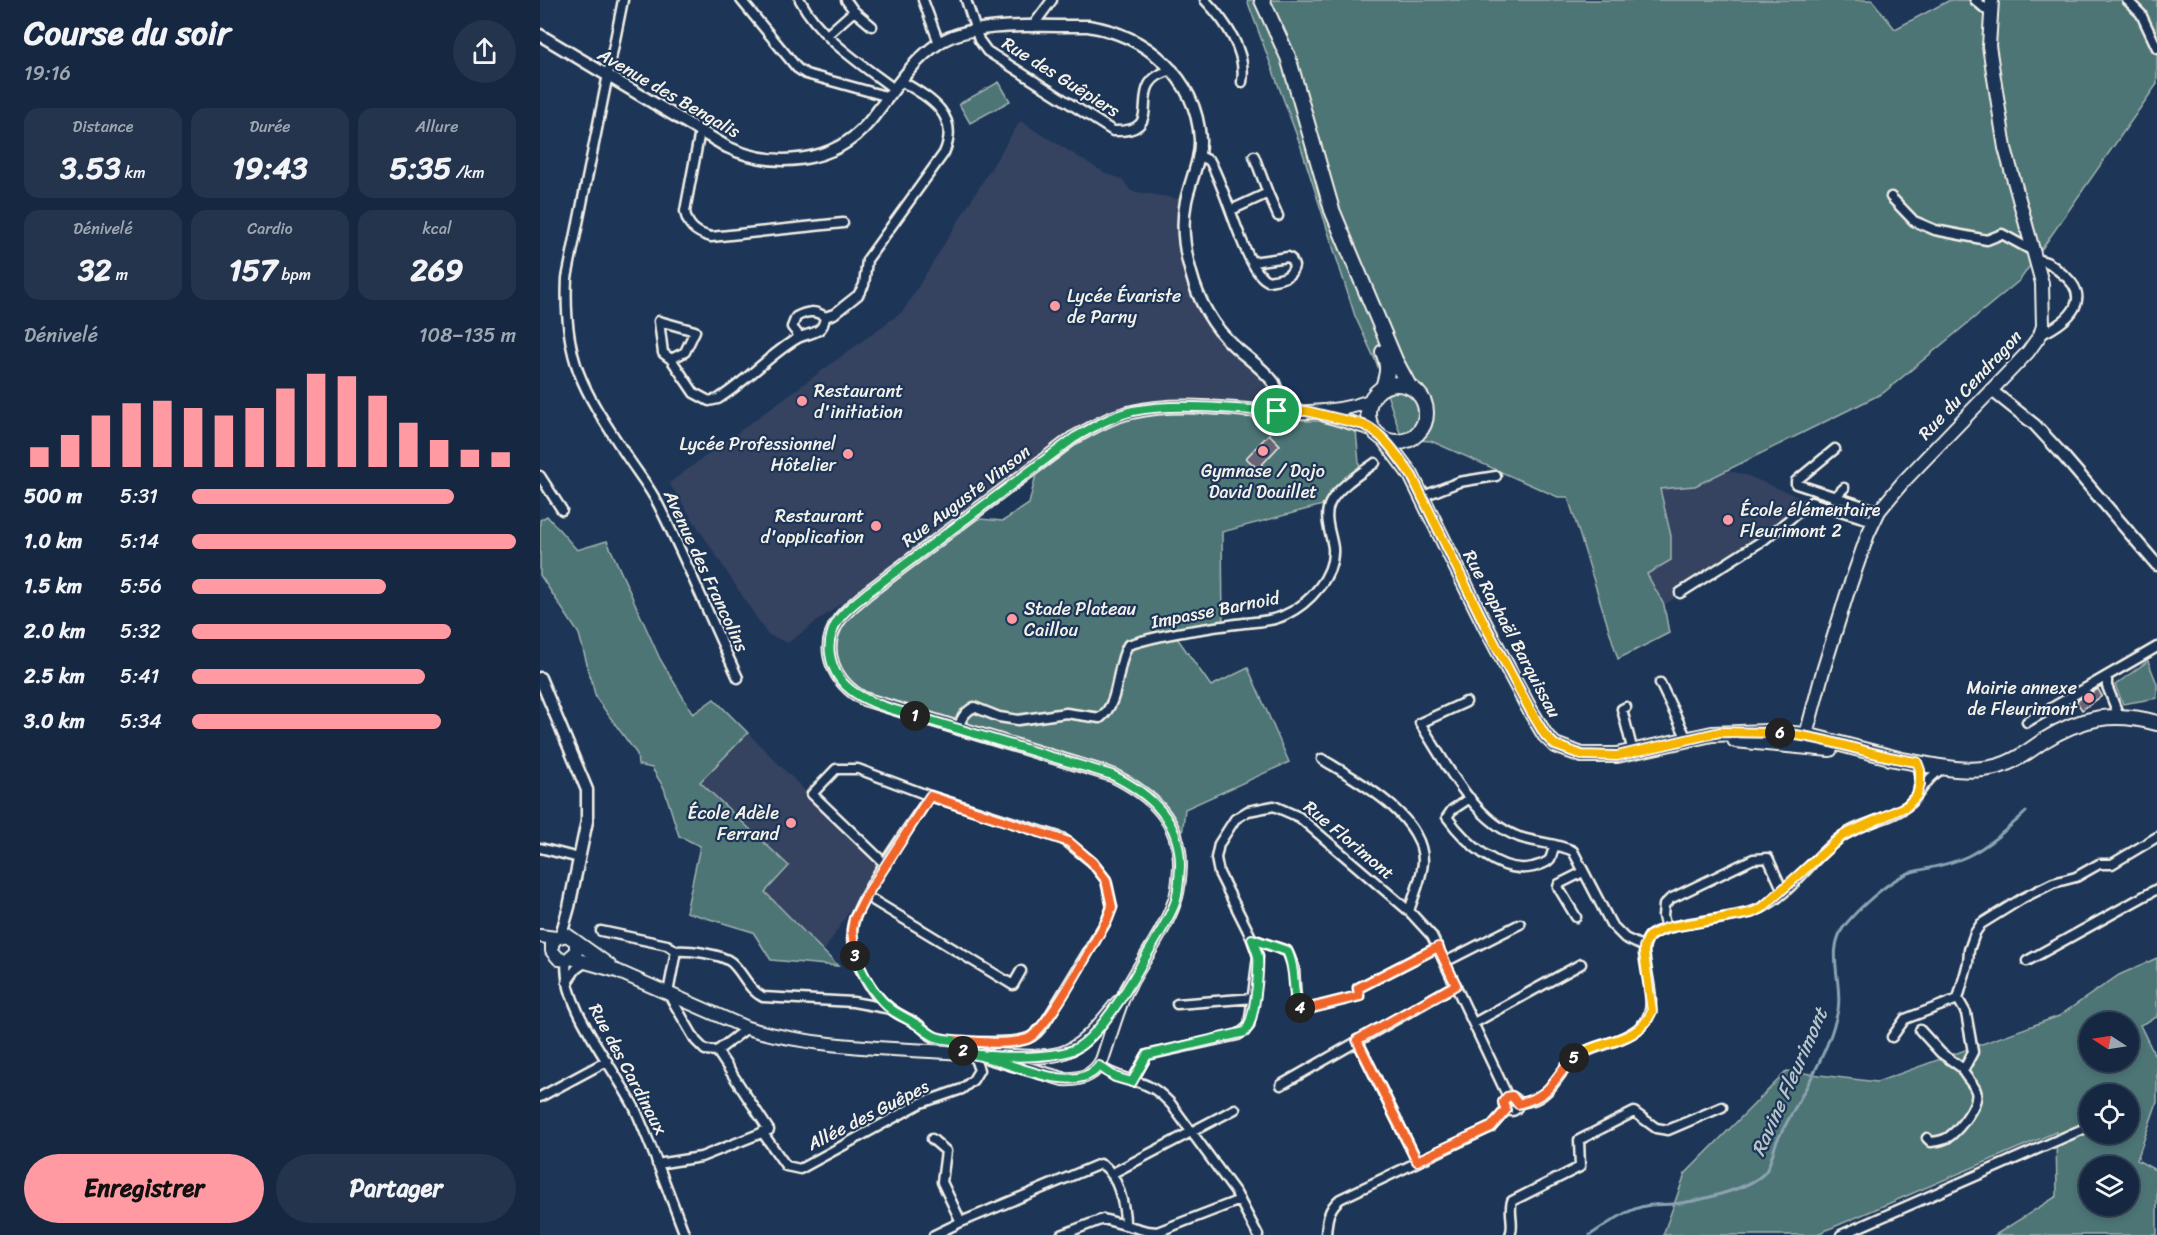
<!DOCTYPE html>
<html lang="fr">
<head>
<meta charset="utf-8">
<style>
	:root { --surface:#162841; --page:#23344c; --text:#f1f3f6; --muted:#9ea6b1; --line:#35445a; --accent:#ff9aa2 }
	body { margin:0; font-family:Sriracha,sans-serif; background:var(--page); color:var(--text); height:100vh; display:flex; flex-direction:column; font-size:22px; white-space:nowrap }
	* { box-sizing:border-box; margin:0 }
	p { font-size:20px; color:var(--muted) }
	.icon { flex:none; width:33px; height:33px; fill:none; stroke:currentColor; stroke-width:2; stroke-linecap:round; stroke-linejoin:round }
	.map { position:relative; flex:1; overflow:hidden }
	.details { display:flex; flex-direction:column; background:var(--surface); width:540px }
	.details>* { flex:none }
	.needle { width:39px; rotate:282deg }
	.fabs { position:absolute; left:1539px; top:1012px; display:grid; gap:12px }
	.fabs a { display:grid; place-items:center; width:60px; height:60px; border-radius:50%; background:var(--surface); box-shadow:0 3px 9px #0003,0 0 0 2px var(--line); font-size:30px }
	.pin { position:absolute; display:grid; place-items:center; width:51px; height:51px; color:#fff; margin:-26px; border:3px solid #fff; border-radius:50%; box-shadow:0 2px 6px #0007 }
	.km { position:absolute; width:30px; height:30px; margin:-15px; border-radius:50%; background:#222; color:#fff; font-size:16px; line-height:30px; text-align:center }
	.round { display:grid; place-items:center; flex:none; width:63px; height:63px; border-radius:32px; background:var(--page) }
	.summary { display:flex; align-items:center; justify-content:space-between; height:102px; padding:0 24px }
	h1 { font-size:33px; font-weight:700; line-height:45px }
	.stats { display:grid; grid-template-columns:repeat(3,1fr); gap:9px; height:102px; padding:6px 24px }
	.stats div { display:grid; align-content:center; border-radius:15px; background:var(--page); text-align:center }
	.stats b { font-size:30px; font-weight:700 }
	.stats small { font-size:16px; font-weight:400 }
	.stats p { font-size:16px }
	.chart { height:168px; padding:12px 24px }
	.chart p { display:flex; justify-content:space-between }
	.chart svg { width:100%; height:108px; margin-top:6px; stroke:var(--accent); stroke-width:6 }
	.primary-button { display:flex; gap:12px; margin-top:auto; padding:12px 24px }
	.primary-button a { flex:1; height:69px; border-radius:36px; background:var(--accent); color:#111; font-size:24px; font-weight:700; line-height:69px; text-align:center }
	.primary-button a+a { background:var(--page); color:var(--text) }
	ul { padding:0 24px; list-style:none; font-size:20px }
	li { display:grid; grid-template-columns:96px 72px 1fr; align-items:center; height:45px }
	li i { height:15px; border-radius:8px; background:var(--accent) }
	main { display:flex; flex:1; min-height:0 }
	.map>svg:first-child { display:block }
	.built { fill:#344360 }
	.green { fill:#4e7476; stroke:#a1b2af; stroke-width:1.5; fill-rule:evenodd }
	.lines { fill:none; stroke-linecap:round; stroke-linejoin:round }
	.stream { stroke:#8ca3b2; stroke-width:3 }
	.building { fill:#6a6576; stroke:#f4f1e8; stroke-width:1.5 }
	.minor-casing { stroke:#f4f1e8; stroke-width:13 }
	.tertiary-casing { stroke:#f4f1e8; stroke-width:15 }
	.secondary-casing { stroke:#f4f1e8; stroke-width:16 }
	.primary-casing { stroke:#f4f1e8; stroke-width:18 }
	.minor { stroke:#1d3557; stroke-width:8 }
	.tertiary { stroke:#1d3557; stroke-width:10 }
	.secondary { stroke:#1d3557; stroke-width:12 }
	.primary { stroke:#1d3557; stroke-width:14 }
	.split-1-casing { stroke:#fff; stroke-width:12 }
	.split-2-casing { stroke:#fff; stroke-width:12 }
	.split-3-casing { stroke:#fff; stroke-width:12 }
	.split-4-casing { stroke:#fff; stroke-width:12 }
	.split-5-casing { stroke:#fff; stroke-width:12 }
	.split-6-casing { stroke:#fff; stroke-width:12 }
	.split-7-casing { stroke:#fff; stroke-width:12 }
	.split-1 { stroke:#22a559; stroke-width:8 }
	.split-2 { stroke:#22a559; stroke-width:8 }
	.split-3 { stroke:#f0652b; stroke-width:8 }
	.split-4 { stroke:#22a559; stroke-width:8 }
	.split-5 { stroke:#f0652b; stroke-width:8 }
	.split-6 { stroke:#f5b400; stroke-width:8 }
	.split-7 { stroke:#f5b400; stroke-width:8 }
	.poi-dot { fill:#ff9aa2; stroke:#1d3557; stroke-width:2 }
	.labels { text-anchor:middle; stroke-width:4.5; stroke-linejoin:round; paint-order:stroke }
	.street-label { font-size:18px; fill:#f4f1e8; stroke:#1d3557 }
	.poi-label { font-size:18px; fill:#f4f1e8; stroke:#1d3557; text-anchor:start }
	.water-label { font-size:20px; font-style:italic; fill:#b7c4c8; stroke:#1d3557 }
</style>
</head>
<body>
<main>
<section class="details">
<div class="summary"><div><h1>Course du soir</h1><p>19:16</p></div><a class="round"><svg class="icon" aria-label="share" viewBox="0 0 24 24"><path d="M12 15V3M7 8l5-5 5 5M5 13v7h14v-7"/></svg></a></div>
<div class="stats">
<div><p>Distance</p><b>3.53<small> km</small></b></div>
<div><p>Durée</p><b>19:43</b></div>
<div><p>Allure</p><b>5:35<small> /km</small></b></div>
</div>
<div class="stats">
<div><p>Dénivelé</p><b>32<small> m</small></b></div>
<div><p>Cardio</p><b>157<small> bpm</small></b></div>
<div><p>kcal</p><b>269</b></div>
</div>
<div class="chart"><p><span>Dénivelé</span>108–135 m</p>
<svg viewBox="0 0 160 44" preserveAspectRatio="none"><path d="M5 44V36M15 44V31M25 44V23M35 44V18M45 44V17M55 44V20M65 44V23M75 44V20M85 44V12M95 44V6M105 44V7M115 44V15M125 44V26M135 44V33M145 44V37M155 44V38"/></svg>
</div>
<ul>
<li><b>500 m</b>5:31<i style="width:81%"></i></li>
<li><b>1.0 km</b>5:14<i style="width:100%"></i></li>
<li><b>1.5 km</b>5:56<i style="width:60%"></i></li>
<li><b>2.0 km</b>5:32<i style="width:80%"></i></li>
<li><b>2.5 km</b>5:41<i style="width:72%"></i></li>
<li><b>3.0 km</b>5:34<i style="width:77%"></i></li>
</ul>
<div class="primary-button"><a>Enregistrer</a><a>Partager</a></div>
</section>
<div class="map">
<svg width="1617" height="1235" viewBox="0 0 1617 1235">
	<rect width="100%" height="100%" fill="#1d3557"/>
	<filter id="ink" filterUnits="userSpaceOnUse"><feTurbulence type="fractalNoise" baseFrequency=".0167" numOctaves="2"/><feDisplacementMap in="SourceGraphic" scale="12" xChannelSelector="R" yChannelSelector="G"/><feConvolveMatrix kernelMatrix="1 2 1 2 8 2 1 2 1" color-interpolation-filters="sRGB"/></filter>
	<g filter="url(#ink)">
		<path class="built" d="M480,121L565,173L582,179L591,191L646,200L645,246L675,326L728,376L737,411L563,422L327,593L322,588L248,643L227,634L129,483L363,311Z
			M1137,461L1203,474L1271,502L1225,539L1124,605L1107,573L1131,560V536L1119,486Z
			M208,733L339,865L284,951L225,892L249,867L160,782Z"/>
		<path class="green" d="M707,0H1332L1355,29L1410,0H1617V84L1480,280L1343,393L1155,486L1120,489L1131,536V560L1107,574L1124,605L1129,633L1078,659L1028,497H1018L891,441L862,439L837,364L815,316L761,147Z
			M459,82L470,101L430,123L419,104Z
			M766,411V421H779L816,430L820,474L790,503L682,532L683,626L635,635L671,686L708,668L749,762L645,809L640,854L637,838L595,786L324,699L299,680L292,633L299,619L429,518L463,521L489,504L498,466L533,438L592,412Z
			M7,516L37,550L67,541L120,659L153,714L174,699L208,733L160,782L249,866L225,892L298,966L231,960L213,932L146,912L160,846L139,836L124,788L112,768L98,765L97,754L56,698L39,634L0,575V520Z
			M1608,661L1617,684V698L1583,704L1575,685Z
			M1617,958V1017L1600,1025L1617,1060V1102L1597,1160L1617,1171V1235H1455L1517,1196L1516,1132L1275,1235H1123L1145,1174L1247,1071L1337,1082L1519,1016L1579,975ZM1550,1023H1588V1062H1550ZM1550,1095H1588V1134H1550ZM1550,1167H1588V1206H1550Z"/>
		<g class="lines">
			<path class="stream" d="M1050,1235C1066,1225 1083,1212 1101,1207C1112,1204 1122,1205 1133,1204C1154,1202 1213,1189 1226,1171C1231,1163 1233,1150 1237,1141C1258,1099 1288,1057 1298,1010C1303,982 1285,950 1305,925C1319,908 1351,878 1372,872C1391,867 1410,865 1428,856C1450,845 1468,828 1486,812"/>
		</g>
		<path class="building" d="M729,434L740,445L718,469L706,458Z
			M1558,689L1562,696L1542,710L1536,701Z"/>
		<g class="lines">
			<defs>
				<path id="minor" d="M83,0L27,278C23,362 44,391 88,458C98,473 110,488 118,504C147,561 171,621 198,678
					M201,0L257,68L266,74L349,97
					M260,0C280,38 321,64 354,89
					M383,0L399,43
					M426,0L439,40L447,51L573,131C633,133 578,82 633,70
					M665,0C685,21 707,51 702,82
					M1435,0L1449,12
					M1587,0L1601,14L1617,48
					M314,11L332,26
					M492,27L512,0
					M287,35L314,11L306,0
					M160,131L145,211C147,226 156,233 171,237L303,223
					M658,155L670,161C686,192 694,226 709,257C714,266 719,277 728,281C739,279 751,279 754,266L751,259L748,257L712,262
					M728,193L738,216
					M1351,197L1374,221L1395,230L1447,240L1462,234L1493,251
					M691,210L728,193L714,156
					M1496,260C1507,260 1512,265 1520,272C1556,298 1529,321 1500,335
					M260,337L252,327L256,317C267,311 275,310 285,317
					M131,359L145,352L155,331L119,321L123,353L131,359L154,393L169,401L178,399C206,382 231,353 258,338C270,332 283,335 285,317L294,314L318,295L324,285L327,260L404,153C421,115 390,98 361,81
					M1295,449L1256,481V484L1339,511
					M0,476L22,510
					M881,497L919,482L956,476
					M1294,498L1304,488
					M1140,593L1225,539L1271,502L1333,521
					M1567,676V686L1579,716
					M1120,683L1148,741
					M926,702L880,723C905,762 933,820 979,837C997,843 1016,843 1033,851L1071,924L1085,938L1104,947
					M1086,707L1082,709L1093,752
					M1487,722L1617,647
					M419,730C420,719 424,713 434,707L459,717L478,720L526,713L560,718C581,702 575,667 588,645C622,634 660,629 696,624C711,622 732,622 745,615C769,604 795,576 793,548C791,533 783,517 790,503C798,487 821,473 835,463
					M782,759C816,780 884,815 883,862C882,878 874,895 869,911
					M1377,762L1381,777L1379,788
					M930,798L912,810L907,817C925,842 960,875 993,867C999,865 1006,864 1010,859C1012,855 1013,849 1015,845
					M0,848L39,858
					M345,864L272,794L296,769H318L390,796L522,838L552,862L566,880L572,907L567,920L505,1023C500,1029 495,1036 488,1038C474,1044 413,1043 397,1039C390,1037 384,1029 379,1025C370,1019 360,1016 351,1009C329,993 310,957 312,930C314,902 372,823 390,796
					M326,896L473,985L481,971
					M1036,917L1018,887L1019,884L1043,872
					M1126,929L1123,916L1124,905L1130,899L1213,859L1228,858L1243,891
					M61,931L127,945L136,951C149,950 181,954 191,962C203,972 208,990 223,997L313,1002L351,1009
					M712,939L747,951L754,967L756,1003L759,1008L767,1009L819,996L818,988L898,947
					M136,951L128,993L156,1041L165,1050L177,1051L207,1028
					M27,960C19,1004 77,1070 96,1111C114,1152 129,1194 145,1235
					M1487,961L1617,889
					M905,962L980,924
					M27,982L36,969L46,962
					M637,1004L714,998
					M934,1023L1041,964
					M1380,1030L1401,1053L1422,1068
					M1352,1037L1365,1019L1418,999L1428,963L1429,950L1435,933L1441,924L1483,898L1513,883L1536,877L1559,864H1572L1617,837
					M817,1040L877,1161
					M559,1066C575,1078 591,1078 608,1086C618,1090 624,1097 631,1104L696,1193L718,1235
					M592,1081L607,1055L698,1035L709,1026L718,956L712,939L679,873L676,858L679,844L695,819L708,811L734,806L759,817L869,911L892,936L968,1097
					M741,1085L916,985
					M964 1104a7 7 0 1 1 14 0a7 7 0 1 1-14 0Z
					M0,1097L67,1061
					M978,1104C984,1102 991,1101 996,1099C1015,1090 1021,1066 1038,1056C1047,1049 1061,1046 1072,1042C1126,1023 1110,999 1104,953C1104,947 1105,941 1109,937C1125,921 1194,921 1219,909C1255,893 1275,851 1309,832C1326,822 1351,819 1367,806C1382,793 1385,778 1404,768
					M222,1132L246,1166L260,1169L381,1103L422,1089L433,1080L439,1070L433,1053
					M1387,1138L1391,1142C1398,1141 1404,1141 1410,1136C1419,1129 1440,1104 1436,1091C1434,1084 1426,1078 1423,1071L1433,1052L1426,1013L1418,999
					M392,1139L406,1151L402,1182L421,1222
					M117,1164L161,1157L229,1130L177,1051
					M571,1174L695,1109
					M394,1235L421,1222L560,1164C577,1170 585,1207 585,1223
					M521,1235L563,1219L607,1231L617,1232L700,1200
					M786,1235C787,1220 788,1209 800,1199L951,1127L966,1110
					M970,1235C975,1225 968,1212 972,1201L1040,1167L1039,1140L1094,1112L1116,1128L1128,1130L1182,1107
					M1301,1235L1550,1126"/>
				<path id="tertiary" d="M0,35L187,147C234,169 294,164 329,122C351,95 370,62 399,43C433,20 507,27 548,26C606,35 656,77 660,139C661,160 650,181 646,201C641,225 644,249 651,273C658,300 673,327 694,346C707,358 723,368 734,383L737,391V411
					M1451,390L1495,425L1520,452L1617,565
					M0,678L47,790V821L29,907L21,935"/>
				<path id="secondary" d="M785,415L832,429
					M1266,735L1283,671L1307,594L1328,534L1339,511L1363,482L1488,352L1500,335L1503,326L1502,283L1465,148L1449,46L1452,0
					M0,936L16,938
					M36,943V952L27,960L19,959L12,951V944L16,938L27,935L69,965
					M31,958L77,971L207,1028C281,1050 362,1048 439,1054
					M433,1053L523,1079C540,1080 554,1076 562,1060C570,1037 576,1013 586,991C601,962 623,934 634,903C639,892 639,879 640,867C641,821 611,794 572,775L324,699C295,683 278,650 299,620C306,610 318,601 327,593L533,438C552,428 571,416 592,412C670,394 754,429 830,401
					M456,1055C528,1060 533,1057 578,1002"/>
				<path id="primary" d="M722,0L748,57L792,210L855,360L869,386
					M828 413a29 29 0 1 1 58 0a29 29 0 1 1-58 0Z
					M843,387C848,373 849,366 843,352
					M844,439L871,475L945,625L990,710L1005,735L1015,745L1042,755H1077L1172,734L1227,732L1266,735L1358,759
					M1195,740L1290,749
					M1350,758C1383,763 1422,775 1455,767C1473,763 1489,751 1503,741C1541,717 1574,711 1617,723"/>
			</defs>
			<use href="#minor" class="minor-casing"/>
			<use href="#tertiary" class="tertiary-casing"/>
			<use href="#secondary" class="secondary-casing"/>
			<use href="#primary" class="primary-casing"/>
			<use href="#minor" class="minor"/>
			<use href="#tertiary" class="tertiary"/>
			<use href="#secondary" class="secondary"/>
			<use href="#primary" class="primary"/>
		</g>
	</g>
	<g class="lines" filter="url(#ink)">
		<defs>
			<path id="split-1" d="M375,716C340,705 296,697 290,654C288,643 292,628 299,619C306,609 318,601 327,593L534,438C553,427 572,416 593,411C640,402 690,410 737,411"/>
			<path id="split-2" d="M375,716L572,775C611,794 641,821 640,867C639,879 639,892 635,903C626,926 611,946 600,967C587,990 558,1037 535,1049C514,1059 445,1059 423,1051"/>
			<path id="split-3" d="M315,956L312,930L314,919L326,896L390,796L529,842L552,862L566,880L572,907L567,920C554,942 507,1032 487,1039C465,1046 436,1041 413,1040L423,1051"/>
			<path id="split-4" d="M315,956C323,975 335,997 352,1010C359,1015 368,1019 376,1024C393,1035 391,1038 413,1040L424,1053C460,1055 533,1100 559,1066L575,1077L592,1082L607,1055L705,1032C715,1020 719,974 718,957C717,951 714,945 712,939L747,951C757,969 751,998 760,1008"/>
			<path id="split-5" d="M760,1008L767,1009L819,996L818,988L898,947L916,985L817,1040L877,1161L951,1127L966,1110L963,1102L967,1097L972,1096L978,1104C1015,1094 1010,1081 1034,1058"/>
			<path id="split-6" d="M1034,1058C1059,1039 1098,1045 1112,1011L1104,953V947L1109,936L1126,928L1211,913L1222,908L1302,836L1367,806L1377,795L1380,784V770L1377,762C1331,756 1287,737 1240,733"/>
			<path id="split-7" d="M737,411H766L824,425C845,435 858,457 872,476L945,625L990,710L1005,735L1015,745L1042,755L1077,756L1180,732L1240,733"/>
		</defs>
		<use href="#split-1" class="split-1-casing"/>
		<use href="#split-2" class="split-2-casing"/>
		<use href="#split-3" class="split-3-casing"/>
		<use href="#split-4" class="split-4-casing"/>
		<use href="#split-5" class="split-5-casing"/>
		<use href="#split-6" class="split-6-casing"/>
		<use href="#split-7" class="split-7-casing"/>
		<use href="#split-1" class="split-1"/>
		<use href="#split-2" class="split-2"/>
		<use href="#split-3" class="split-3"/>
		<use href="#split-4" class="split-4"/>
		<use href="#split-5" class="split-5"/>
		<use href="#split-6" class="split-6"/>
		<use href="#split-7" class="split-7"/>
	</g>
	<g class="poi-dot">
		<circle cx="515" cy="306" r="6"/>
		<circle cx="262" cy="401" r="6"/>
		<circle cx="723" cy="451" r="6"/>
		<circle cx="308" cy="454" r="6"/>
		<circle cx="1188" cy="520" r="6"/>
		<circle cx="336" cy="526" r="6"/>
		<circle cx="472" cy="619" r="6"/>
		<circle cx="1549" cy="698" r="6"/>
		<circle cx="251" cy="823" r="6"/>
	</g>
	<g class="labels">
		<g class="street-label">
			<text transform="translate(521 77) rotate(32)" y="6">Rue des Guêpiers</text>
			<text transform="translate(129 93) rotate(30)" y="6">Avenue des Bengalis</text>
			<text transform="translate(1430 385) rotate(-47)" y="6">Rue du Cendragon</text>
			<text transform="translate(426 496) rotate(-37)" y="6">Rue Auguste Vinson</text>
			<text transform="translate(166 571) rotate(65)" y="6">Avenue des Francolins</text>
			<text transform="translate(675 610) rotate(-11)" y="6">Impasse Barnoid</text>
			<text transform="translate(972 634) rotate(62)" y="6">Rue Raphaël Barquissau</text>
			<text transform="translate(809 840) rotate(40)" y="6">Rue Florimont</text>
			<text transform="translate(88 1069) rotate(62)" y="6">Rue des Cardinaux</text>
			<text transform="translate(328 1115) rotate(-27)" y="6">Allée des Guêpes</text>
		</g>
		<g class="poi-label">
			<text x="527" y="302">Lycée Évariste<tspan x="527" dy="21">de Parny</tspan></text>
			<text x="274" y="397">Restaurant<tspan x="274" dy="21">d'initiation</tspan></text>
			<text x="296" y="450" text-anchor="end">Lycée Professionnel<tspan x="296" dy="21">Hôtelier</tspan></text>
			<text x="723" y="477" text-anchor="middle">Gymnase / Dojo<tspan x="723" dy="21">David Douillet</tspan></text>
			<text x="1200" y="516">École élémentaire<tspan x="1200" dy="21">Fleurimont 2</tspan></text>
			<text x="324" y="522" text-anchor="end">Restaurant<tspan x="324" dy="21">d'application</tspan></text>
			<text x="484" y="615">Stade Plateau<tspan x="484" dy="21">Caillou</tspan></text>
			<text x="1537" y="694" text-anchor="end">Mairie annexe<tspan x="1537" dy="21">de Fleurimont</tspan></text>
			<text x="239" y="819" text-anchor="end">École Adèle<tspan x="239" dy="21">Ferrand</tspan></text>
		</g>
		<g class="water-label">
			<text transform="translate(1249 1082) rotate(-66)" y="7">Ravine Fleurimont</text>
		</g>
	</g>
</svg>
<div class="fabs">
<a><svg class="needle" viewBox="-14 -14 28 28"><path d="M0-13l5 13h-10z" fill="#e53935"/><path d="M0 13l5-13h-10z" fill="#9ea6b1"/></svg></a>
<a><svg class="icon" aria-label="locate" viewBox="0 0 24 24"><circle cx="12" cy="12" r="6"/><path d="M12 2v4M12 18v4M2 12h4M18 12h4"/></svg></a>
<a><svg class="icon" aria-label="layers" viewBox="0 0 24 24"><path d="M12 4l9 5-9 5-9-5zM3 14l9 5 9-5"/></svg></a>
</div>
<div class="pin" style="left:737px;top:411px;background:#1e9e55"><svg class="icon" aria-label="arrive" viewBox="0 0 24 24"><path d="M6 21V4h12l-3 4 3 4H6"/></svg></div>
<b class="km" style="left:375px;top:716px">1</b>
<b class="km" style="left:423px;top:1051px">2</b>
<b class="km" style="left:315px;top:956px">3</b>
<b class="km" style="left:760px;top:1008px">4</b>
<b class="km" style="left:1034px;top:1058px">5</b>
<b class="km" style="left:1240px;top:733px">6</b>
</div>
</main>
</body>
</html>
